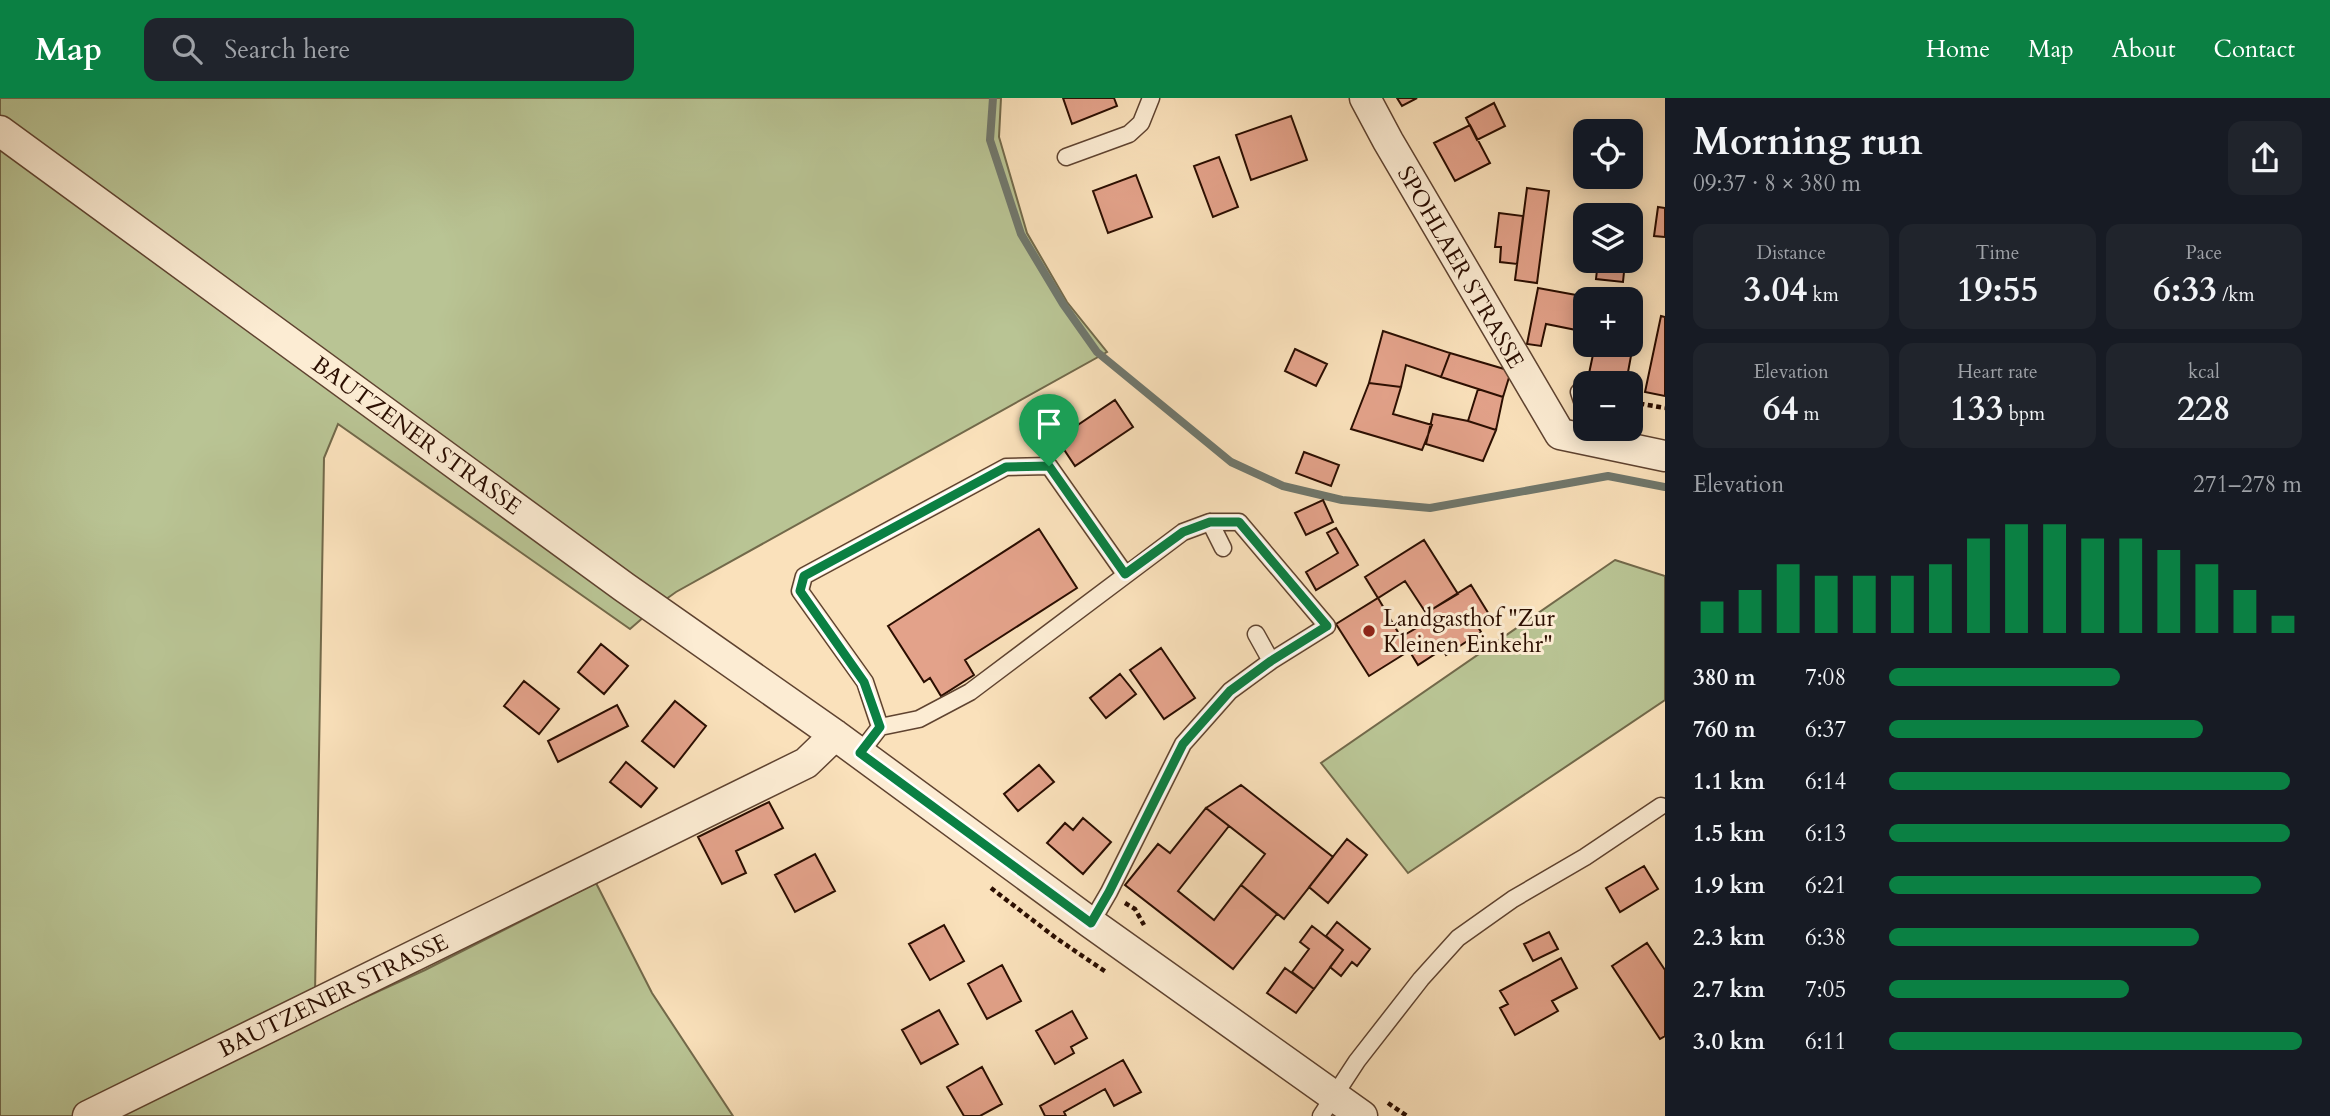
<!DOCTYPE html>
<html lang="en">
<head>
<meta charset="utf-8">
<style>
	:root { --surface:#171b24; --page:#20242c; --text:#f1f3f6; --muted:#9ea1a6; --accent:#0b8043 }
	body { margin:0; font-family:Cardo,serif; background:var(--page); color:var(--text); height:100vh; display:flex; flex-direction:column; font-size:26px; white-space:nowrap }
	* { box-sizing:border-box; margin:0 }
	p { font-size:23px; color:var(--muted) }
	.icon { flex:none; width:38px; height:38px; fill:none; stroke:currentColor; stroke-width:2; stroke-linecap:round; stroke-linejoin:round }
	.map { position:relative; flex:1; overflow:hidden }
	.panel { display:flex; flex-direction:column; background:var(--surface); width:665px }
	.panel>* { flex:none }
	.controls { position:absolute; left:1573px; top:21px; display:grid; gap:14px }
	.controls a { display:grid; place-items:center; width:70px; height:70px; border-radius:14px; background:var(--surface); box-shadow:0 4px 18px #0003; font-size:35px }
	.pin { position:absolute; display:grid; place-items:center; width:60px; height:60px; color:#fff; margin:-72px -30px; border-radius:50% 50% 50% 0; rotate:-45deg; box-shadow:0 0 7px #0007 }
	.pin .icon { rotate:45deg }
	.round { display:grid; place-items:center; flex:none; width:74px; height:74px; border-radius:14px; background:var(--page) }
	.head { display:flex; align-items:center; justify-content:space-between; height:119px; padding:0 28px }
	h1 { font-size:38px; font-weight:700; line-height:52px }
	.stats { display:grid; grid-template-columns:repeat(3,1fr); gap:10px; height:119px; padding:7px 28px }
	.stats div { display:grid; align-content:center; border-radius:14px; background:var(--page); text-align:center }
	.stats b { font-size:35px; font-weight:700 }
	.stats small { font-size:19px; font-weight:400 }
	.stats p { font-size:19px }
	.chart { height:196px; padding:14px 28px }
	.chart p { display:flex; justify-content:space-between }
	.chart svg { width:100%; height:126px; margin-top:7px; stroke:var(--accent); stroke-width:6 }
	ul { padding:0 28px; list-style:none; font-size:23px }
	li { display:grid; grid-template-columns:112px 84px 1fr; align-items:center; height:52px }
	li i { height:18px; border-radius:9px; background:var(--accent) }
	header { display:flex; align-items:center; gap:42px; box-sizing:border-box; height:98px; padding:0 35px; background:var(--accent); color:#fff }
	header strong { font-size:33px }
	nav { display:flex; gap:38px; margin-inline-start:auto; font-size:24px }
	.search { width:490px; height:63px; background:var(--page); display:flex; align-items:center; gap:18px; box-sizing:border-box; padding:0 24px; border-radius:14px; color:var(--muted); font-size:26px }
	main { display:flex; flex:1; min-height:0 }
	.map>svg:first-child { display:block }
	.green { fill:#b9c494; stroke:#72694a; stroke-width:2 }
	.lines { fill:none; stroke-linecap:round; stroke-linejoin:round }
	.stream { stroke:#70776c; stroke-width:8 }
	.building { fill:#e3a28a; stroke:#2b0e01; stroke-width:2 }
	.lane-casing { stroke:#5f4330; stroke-width:19 }
	.street-casing { stroke:#5f4330; stroke-width:33 }
	.path { stroke:#2b0e01; stroke-width:4.5; stroke-dasharray:5 3.5; stroke-linecap:butt }
	.lane { stroke:#fcecd3; stroke-width:16 }
	.street { stroke:#fcecd3; stroke-width:30 }
	.route-casing { stroke:#fff; stroke-width:14 }
	.route { stroke:#0b8043; stroke-width:9 }
	.poi-dot { fill:#8f2418; stroke:#fcecd3; stroke-width:2.5 }
	.labels { text-anchor:middle; stroke-width:6; stroke-linejoin:round; paint-order:stroke }
	.street-label { font-size:23px; fill:#2b0e01; stroke:#fcecd3 }
	.poi-label { font-size:23px; fill:#2b0e01; stroke:#fcecd3; text-anchor:start }
</style>
</head>
<body>
<header>
<strong>Map</strong>
<div class="search"><svg class="icon" aria-label="search" viewBox="0 0 24 24"><circle cx="10" cy="10" r="6"/><path d="M15 15l6 6"/></svg>Search here</div>
<nav><a>Home</a><a>Map</a><a>About</a><a>Contact</a></nav>
</header>
<main>
<div class="map">
<svg width="1665" height="1018" viewBox="0 0 1665 1018">
	<rect width="100%" height="100%" fill="#fae1bb"/>
	<filter id="stains"><feTurbulence type="fractalNoise" baseFrequency=".00286" numOctaves="4"/><feColorMatrix values="0 0 0 0 .2 0 0 0 0 .09 0 0 0 0 .02 0 0 0 .5 -.17"/></filter>
	<radialGradient id="worn" r=".72"><stop offset=".6" stop-color="#630" stop-opacity="0"/><stop offset="1" stop-color="#630" stop-opacity=".3"/></radialGradient>
	<path class="green" d="M0,0H1001L999,39L1027,135L1067,204L1107,254L676,494L655,509L0,31Z
		M0,34L653,511L630,531L338,326L324,360L315,896L73,1018H0Z
		M1615,462L1665,478V602L1408,775L1321,665Z
		M596,785L652,895L733,1018H106L425,872Z"/>
	<g class="lines">
		<path class="stream" d="M993,0L990,42L1021,136L1063,206L1097,254L1231,364L1283,388L1342,402L1430,410L1608,378L1665,389"/>
	</g>
	<path class="building" d="M1063,0H1114L1117,8L1072,26Z
		M1397,0H1417L1402,8Z
		M1494,5L1505,28L1477,42L1466,20Z
		M1291,18L1307,62L1251,82L1236,37Z
		M1470,27L1490,65L1455,83L1434,45Z
		M1219,59L1238,109L1213,119L1194,68Z
		M1136,77L1152,119L1108,135L1093,93Z
		M1527,90L1549,93L1537,185L1515,182Z
		M1658,109L1665,110V139L1654,138Z
		M1499,115L1523,118L1517,166L1500,164L1501,149H1495Z
		M1598,163L1625,164L1623,184L1596,181Z
		M1538,190L1598,201H1586V234L1546,226L1541,248L1527,246Z
		M1631,208L1640,209L1626,285H1587L1595,247H1631Z
		M1661,218L1665,219V298L1645,294Z
		M1383,233L1450,255L1441,279L1406,267L1401,289L1369,285Z
		M1295,251L1327,266L1316,288L1285,273Z
		M1450,255L1511,273L1503,299L1441,279Z
		M1369,285L1401,289L1393,316L1432,327L1422,352L1351,331Z
		M1478,291L1503,299L1496,332L1468,323Z
		M1115,302L1133,329L1075,368L1057,341Z
		M1433,316L1468,323L1496,332L1483,363L1426,346Z
		M1304,354L1339,367L1331,388L1296,375Z
		M1323,402L1333,424L1306,437L1295,415Z
		M1336,430L1358,467L1316,492L1306,474L1338,455L1327,435Z
		M1039,431L1077,490L965,562L974,577L941,598L930,580L924,584L888,528Z
		M1424,442L1458,496L1426,515L1405,483L1378,500L1365,479Z
		M1471,487L1490,518L1477,527L1481,534L1446,557L1443,551L1418,567L1401,539L1423,526L1420,519Z
		M1378,500L1409,553L1369,578L1336,526Z
		M601,546L628,568L604,596L578,574Z
		M1161,550L1195,600L1164,621L1130,572Z
		M1120,576L1136,596L1106,620L1090,600Z
		M524,583L559,611L539,636L504,608Z
		M675,603L706,628L674,669L642,643Z
		M617,607L628,628L558,664L548,643Z
		M626,664L657,690L641,709L610,684Z
		M1039,667L1054,684L1018,713L1004,696Z
		M1241,687L1333,759L1284,821L1241,787L1265,756L1206,710Z
		M769,704L783,730L736,753L746,775L722,786L698,739Z
		M1206,710L1229,728L1178,793L1214,822L1241,787L1277,816L1233,871L1125,787L1158,746L1170,755Z
		M1083,720L1111,744L1083,776L1047,745L1065,725L1073,732Z
		M1347,741L1367,757L1328,805L1309,789Z
		M815,756L835,793L795,814L775,777Z
		M1644,768L1658,791L1620,814L1606,790Z
		M1337,824L1370,851L1357,868L1352,864L1341,878L1330,869L1343,852L1326,838Z
		M944,827L964,863L930,882L909,846Z
		M1312,828L1343,852L1314,891L1292,874L1309,851L1300,844Z
		M1549,834L1558,851L1533,863L1524,846Z
		M1647,845L1665,872V938L1660,941L1612,868Z
		M1561,860L1577,890L1552,903L1558,913L1515,937L1500,910L1508,906L1500,893Z
		M1002,867L1021,903L987,921L968,886Z
		M1285,870L1314,891L1296,915L1267,895Z
		M939,912L958,946L921,966L902,932Z
		M1072,913L1087,940L1071,949L1074,955L1055,966L1036,933Z
		M1123,962L1141,994L1114,1008L1105,991L1064,1014L1066,1018H1045L1040,1008Z
		M982,969L1002,1006L980,1018H964L947,989Z"/>
	<g class="lines">
		<defs>
			<path id="lane" d="M1066,59L1129,36L1141,25L1151,0
				M1579,294L1586,315
				M1210,424L1223,450
				M880,629L865,584L800,493L804,478L1006,369L1049,368L1125,476
				M860,655L880,629L919,621L970,594L1183,434L1210,424H1239L1327,528L1271,563L1256,536
				M1091,825L1109,794L1183,646L1230,593L1271,563
				M1321,1018L1357,963L1421,881L1458,840L1513,801L1585,759L1661,708"/>
			<path id="street" d="M1365,0L1388,43L1560,336L1665,358
				M0,33L624,489L835,637L1091,825L1362,1018
				M88,1018L806,665L835,637"/>
		</defs>
		<use href="#lane" class="lane-casing"/>
		<use href="#street" class="street-casing"/>
		<path class="path" d="M1631,304L1665,310
			M991,790L1056,840L1106,874
			M1125,805L1135,811L1144,827
			M1388,1005L1407,1018"/>
		<use href="#lane" class="lane"/>
		<use href="#street" class="street"/>
	</g>
	<g class="lines">
		<defs>
			<path id="route" d="M1049,368L1125,476L1183,434L1210,424H1239L1327,528L1271,563L1230,593L1183,646L1109,794L1091,825L860,655L880,629L864,584L800,493L804,478L1006,369Z"/>
		</defs>
		<use href="#route" class="route-casing"/>
		<use href="#route" class="route"/>
	</g>
	<circle class="poi-dot" cx="1369" cy="533" r="7"/>
	<g class="labels">
		<g class="street-label">
			<text transform="translate(1461 169) rotate(60)" y="8">SPOHLAER STRASSE</text>
			<text transform="translate(417 337) rotate(36)" y="8">BAUTZENER STRASSE</text>
			<text transform="translate(333 897) rotate(-26)" y="8">BAUTZENER STRASSE</text>
		</g>
		<g class="poi-label">
			<text x="1383" y="528">Landgasthof "Zur<tspan x="1383" dy="26">Kleinen Einkehr"</tspan></text>
		</g>
	</g>
	<rect width="100%" height="100%" filter="url(#stains)"/>
	<rect width="100%" height="100%" fill="url(#worn)"/>
</svg>
<div class="controls">
<a><svg class="icon" aria-label="locate" viewBox="0 0 24 24"><circle cx="12" cy="12" r="6"/><path d="M12 2v4M12 18v4M2 12h4M18 12h4"/></svg></a>
<a><svg class="icon" aria-label="layers" viewBox="0 0 24 24"><path d="M12 4l9 5-9 5-9-5zM3 14l9 5 9-5"/></svg></a>
<a>+</a>
<a>−</a>
</div>
<div class="pin" style="left:1049px;top:368px;background:#1e9e55"><svg class="icon" aria-label="arrive" viewBox="0 0 24 24"><path d="M6 21V4h12l-3 4 3 4H6"/></svg></div>
</div>
<section class="panel">
<div class="head"><div><h1>Morning run</h1><p>09:37 · 8 × 380 m</p></div><a class="round"><svg class="icon" aria-label="share" viewBox="0 0 24 24"><path d="M12 15V3M7 8l5-5 5 5M5 13v7h14v-7"/></svg></a></div>
<div class="stats">
<div><p>Distance</p><b>3.04<small> km</small></b></div>
<div><p>Time</p><b>19:55</b></div>
<div><p>Pace</p><b>6:33<small> /km</small></b></div>
</div>
<div class="stats">
<div><p>Elevation</p><b>64<small> m</small></b></div>
<div><p>Heart rate</p><b>133<small> bpm</small></b></div>
<div><p>kcal</p><b>228</b></div>
</div>
<div class="chart"><p><span>Elevation</span>271–278 m</p>
<svg viewBox="0 0 160 44" preserveAspectRatio="none"><path d="M5 44V33M15 44V29M25 44V20M35 44V24M45 44V24M55 44V24M65 44V20M75 44V11M85 44V6M95 44V6M105 44V11M115 44V11M125 44V15M135 44V20M145 44V29M155 44V38"/></svg>
</div>
<ul>
<li><b>380 m</b>7:08<i style="width:56%"></i></li>
<li><b>760 m</b>6:37<i style="width:76%"></i></li>
<li><b>1.1 km</b>6:14<i style="width:97%"></i></li>
<li><b>1.5 km</b>6:13<i style="width:97%"></i></li>
<li><b>1.9 km</b>6:21<i style="width:90%"></i></li>
<li><b>2.3 km</b>6:38<i style="width:75%"></i></li>
<li><b>2.7 km</b>7:05<i style="width:58%"></i></li>
<li><b>3.0 km</b>6:11<i style="width:100%"></i></li>
</ul>
</section>
</main>
</body>
</html>
